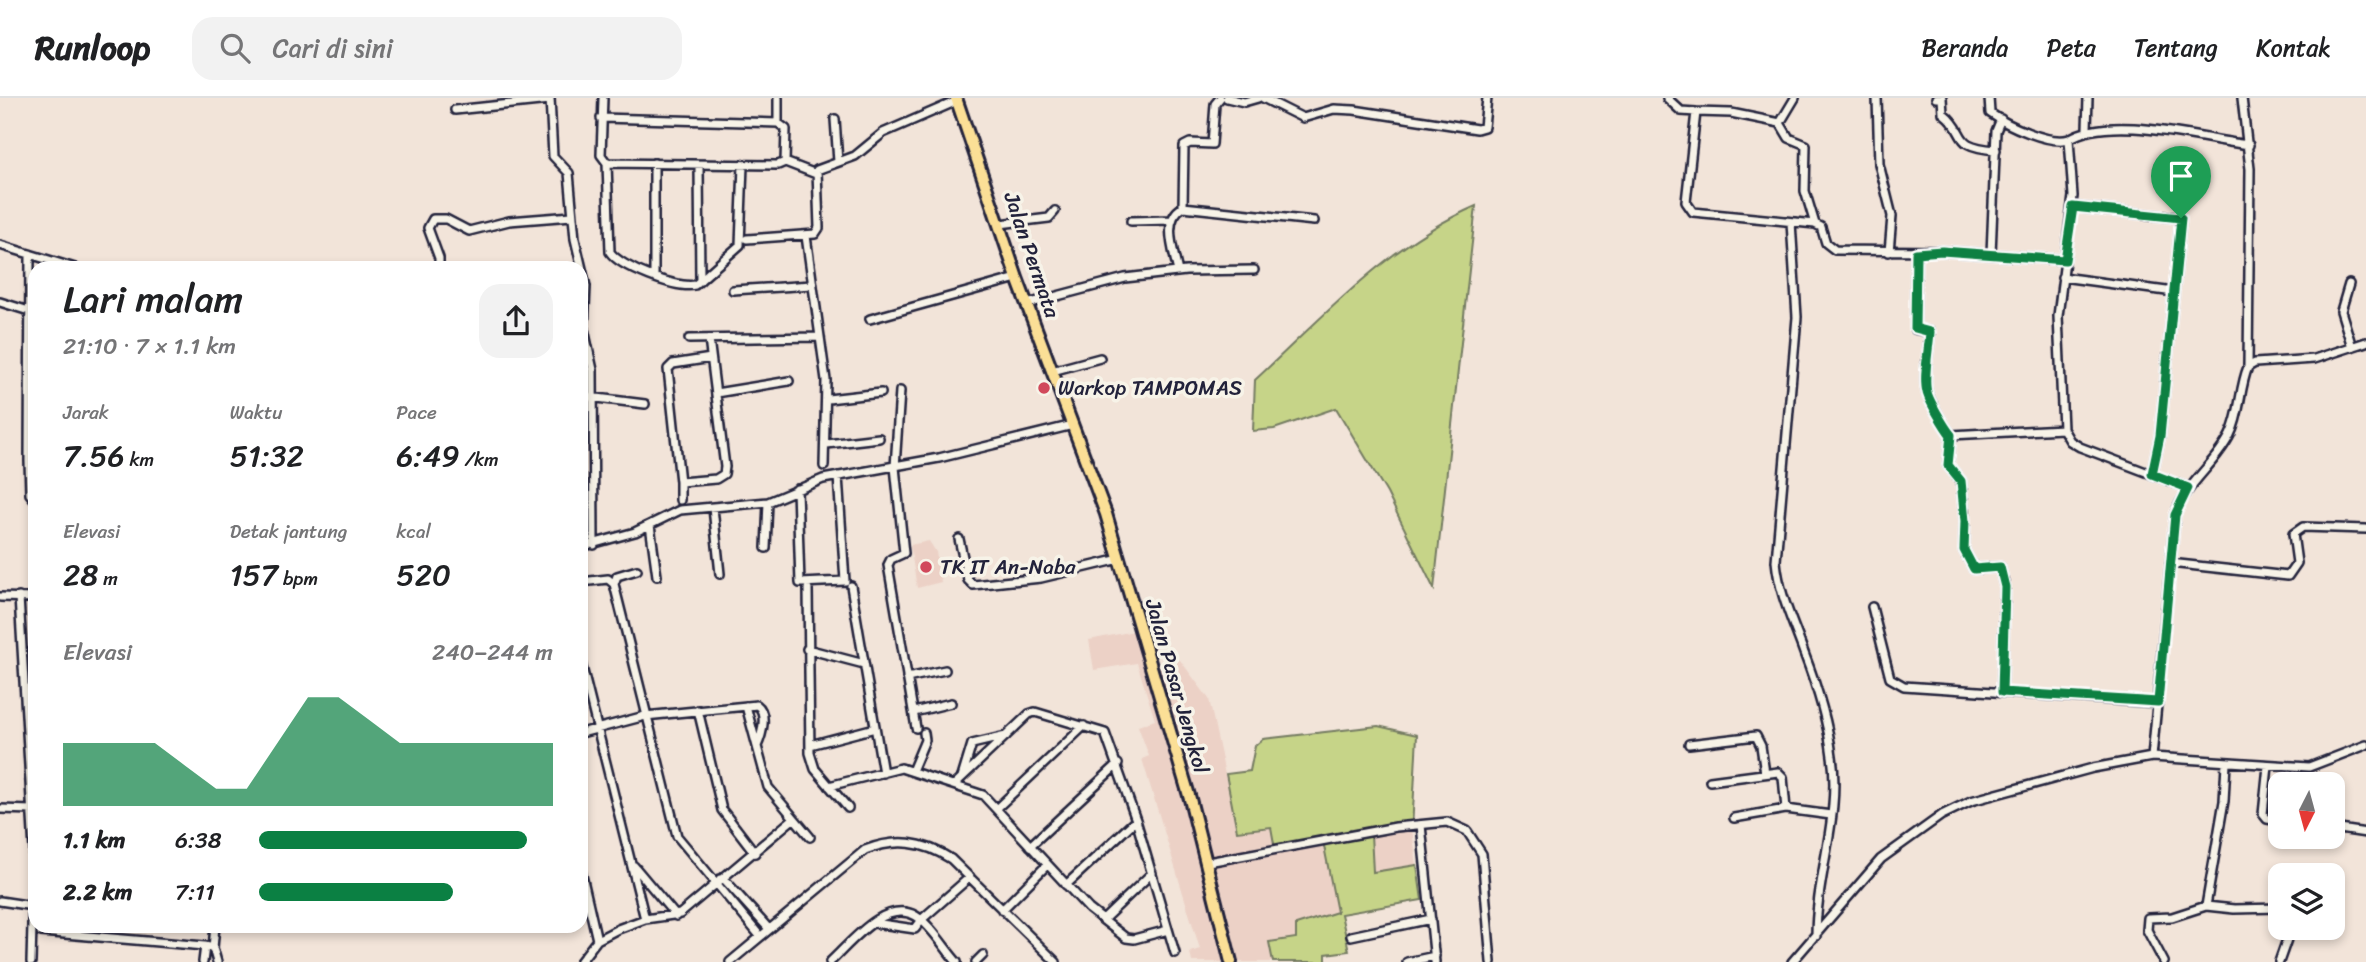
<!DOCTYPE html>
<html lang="id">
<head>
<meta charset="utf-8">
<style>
	:root { --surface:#fff; --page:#f2f2f2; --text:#202124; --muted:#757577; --line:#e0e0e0; --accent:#0b8043 }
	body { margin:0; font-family:Sriracha,sans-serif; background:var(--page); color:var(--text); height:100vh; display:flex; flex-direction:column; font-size:26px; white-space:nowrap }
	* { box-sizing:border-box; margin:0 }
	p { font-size:23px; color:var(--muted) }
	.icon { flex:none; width:38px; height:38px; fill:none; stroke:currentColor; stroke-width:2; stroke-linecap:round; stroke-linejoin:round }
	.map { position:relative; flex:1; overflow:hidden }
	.side { position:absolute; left:28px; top:163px; width:560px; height:672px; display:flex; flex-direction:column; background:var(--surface); border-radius:21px; box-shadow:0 4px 10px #0003 }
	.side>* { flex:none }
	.needle { width:46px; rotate:186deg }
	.controls { position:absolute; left:2268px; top:674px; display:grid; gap:14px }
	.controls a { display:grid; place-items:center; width:77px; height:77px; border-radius:14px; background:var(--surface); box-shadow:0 4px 10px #0003; font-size:35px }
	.pin { position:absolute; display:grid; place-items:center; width:60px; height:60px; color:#fff; margin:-72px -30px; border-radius:50% 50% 50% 0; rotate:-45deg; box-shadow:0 0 7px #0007 }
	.pin .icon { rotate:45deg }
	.round { display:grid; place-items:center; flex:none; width:74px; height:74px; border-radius:21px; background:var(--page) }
	.overview { display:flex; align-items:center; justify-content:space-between; height:119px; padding:0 35px }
	h1 { font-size:38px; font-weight:600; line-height:52px }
	.stats { display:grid; grid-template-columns:repeat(3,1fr); gap:10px; height:119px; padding:7px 35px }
	.stats div { display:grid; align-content:center }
	.stats b { font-size:30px; font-weight:600 }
	.stats small { font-size:19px; font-weight:400 }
	.stats p { font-size:19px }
	.chart { height:196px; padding:14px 35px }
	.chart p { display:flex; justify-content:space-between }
	.chart svg { width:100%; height:126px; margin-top:7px; fill:var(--accent); opacity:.7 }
	ul { padding:0 35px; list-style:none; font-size:23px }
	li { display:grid; grid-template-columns:112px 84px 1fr; align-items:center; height:52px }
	li i { height:18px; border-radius:9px; background:var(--accent) }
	header { display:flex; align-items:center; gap:42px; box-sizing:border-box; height:98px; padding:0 35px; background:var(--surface); border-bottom:2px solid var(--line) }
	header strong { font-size:33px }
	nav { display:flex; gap:38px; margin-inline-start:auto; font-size:24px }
	.search { width:490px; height:63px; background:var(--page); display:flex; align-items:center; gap:18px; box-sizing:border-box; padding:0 24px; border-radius:21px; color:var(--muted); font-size:26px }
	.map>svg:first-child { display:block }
	.built { fill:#ecd1c6 }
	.green { fill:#c6d488; stroke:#747b62; stroke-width:2 }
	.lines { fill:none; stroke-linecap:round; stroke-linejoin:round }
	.minor-casing { stroke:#22223b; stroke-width:12 }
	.primary-casing { stroke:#22223b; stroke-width:16 }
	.minor { stroke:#f7f3e8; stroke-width:7 }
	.primary { stroke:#fbdf96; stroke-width:10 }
	.route-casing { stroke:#fff; stroke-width:14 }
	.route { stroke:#0b8043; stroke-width:9 }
	.poi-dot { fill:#d1495b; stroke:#f7f3e8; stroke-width:2.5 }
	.labels { text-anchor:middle; stroke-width:7; stroke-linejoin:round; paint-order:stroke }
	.street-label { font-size:21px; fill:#22223b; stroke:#f7f3e8 }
	.poi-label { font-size:21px; fill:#22223b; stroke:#f7f3e8; text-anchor:start }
</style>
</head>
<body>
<header>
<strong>Runloop</strong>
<div class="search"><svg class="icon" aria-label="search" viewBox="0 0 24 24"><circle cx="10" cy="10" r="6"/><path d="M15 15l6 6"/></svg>Cari di sini</div>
<nav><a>Beranda</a><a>Peta</a><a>Tentang</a><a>Kontak</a></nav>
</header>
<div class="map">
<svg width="2366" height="864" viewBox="0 0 2366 864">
	<rect width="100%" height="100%" fill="#f2e4d9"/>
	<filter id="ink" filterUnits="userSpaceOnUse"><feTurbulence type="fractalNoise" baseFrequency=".0143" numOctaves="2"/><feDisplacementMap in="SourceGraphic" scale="14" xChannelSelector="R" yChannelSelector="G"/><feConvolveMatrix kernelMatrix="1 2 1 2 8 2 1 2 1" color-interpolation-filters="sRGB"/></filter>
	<g filter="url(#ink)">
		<path class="built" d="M929,443L936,454L941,484L917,490L910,447Z
			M1139,532L1154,571L1180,562L1209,601L1237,733L1271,729L1275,751L1323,742L1337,814L1296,827L1297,840L1269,844L1273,864H1192L1190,854L1200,851L1142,661L1149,658L1138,628L1155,622L1137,565L1094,572L1089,542Z
			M1412,732L1417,767L1373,774L1370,736Z"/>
		<path class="green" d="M1476,108L1434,491L1387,395L1336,310L1274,331L1253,333L1255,282C1324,218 1388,146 1476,108Z
			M1378,628L1417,637L1412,732L1371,736L1373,774L1417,767L1422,802L1341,816L1349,853L1326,856V864H1273L1269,844L1296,840V827L1337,814L1323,743L1275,751L1271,729L1237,733L1226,676L1250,673L1255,648L1263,641Z"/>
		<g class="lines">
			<defs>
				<path id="minor" d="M550,0L553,58L569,75L575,141L586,188L584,231L593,272L594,447
					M603,0L601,57L607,65L610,154C620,169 676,191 695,187L740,147L743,67
					M778,0V25
					M1227,0L1244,4L1258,0
					M1263,0L1303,20L1334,11L1354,12L1477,31L1484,29L1487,0
					M1667,0L1681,13L1696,14L1686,104L1693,114L1815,126L1821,129L1826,145L1835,152L1942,153L2065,162L2058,218L2063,331L2070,343L2080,349L2188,390
					M1877,0L1879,66L1892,118L1889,154
					M1936,0H1942L1943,15C1970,36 1949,48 1996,52
					M1989,0L1990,15C2007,27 2049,47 2069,41
					M2242,0L2250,71L2248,269
					M455,12L550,2
					M1696,14L1731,15L1780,25
					M601,20L778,25L786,31L785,64L778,67L607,65
					M835,21L838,64
					M1780,25L1789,40L1806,47L1805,93L1815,126
					M1780,25L1795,0
					M2087,31L2088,0
					M785,64L816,76
					M654,65V179
					M699,67L700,183
					M1183,109L1184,48L1190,45L1212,46L1215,6L1220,0
					M2073,109L2181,120L2160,338L2152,376
					M1131,123L1171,122
					M1791,124L1797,219L1776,463C1779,496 1793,524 1804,555C1816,586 1828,624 1832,658C1841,718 1816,778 1816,838
					M1000,126L1049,120L1055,113
					M806,138L826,282L824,368
					M747,141L815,136L819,130L817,72L855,58L883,35L957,3
					M0,147L75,170
					M1916,155L1915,231L1930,234C1929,249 1923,281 1927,294C1929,302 1945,330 1951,337L1948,367L1961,383L1965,423L1964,452L1974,471L2000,469L2005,489L2002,594
					M30,156L29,363L30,396L35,402
					M1991,156L1996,33L2001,21
					M2065,162L2073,98L2069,41C2110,15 2201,41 2249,47
					M439,170V160L428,130L433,121H446L469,133L509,123L572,118
					M1178,174C1174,154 1161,121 1183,109L1314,123
					M2062,179L2174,194
					M2349,186L2341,213L2352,249
					M733,192L812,187
					M0,204L29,213
					M1027,206L1125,180L1186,173L1254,172
					M870,221L1017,180
					M689,241L819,239
					M709,241L725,369L724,376L716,381L680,384L668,271L673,266L711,260
					M1052,273L1100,260
					M900,293L895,369L904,455L891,461L888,467L916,630
					M716,295L789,283
					M581,298L645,306
					M828,301L881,295
					M1951,337L2063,331
					M827,346L879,340
					M680,384V402
					M797,391L800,485L845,483L838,378
					M713,410L720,476
					M650,427L657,478
					M959,441L968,482L973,487L1041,480L1120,461
					M581,449L635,434L680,412L768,404L823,381L939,360L1073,327
					M766,450L768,404
					M2170,465L2288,478L2297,465L2293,436L2303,429L2366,431
					M581,484L608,481L614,486L677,738L760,838
					M614,486L617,478L637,472
					M851,488L883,675
					M808,491L810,655L815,671L848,710
					M0,499L35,500
					M19,499L34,752L31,864
					M1872,509L1890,580L1904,588L2158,605
					M807,551L864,566
					M581,565L645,821
					M907,580L945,572
					M746,608L768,689L810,739
					M698,612L722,712L755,755
					M914,614L951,605
					M581,635L645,618L757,607C768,615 762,637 757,648
					M1689,646L1756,638L1761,648L1765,675
					M810,647L875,630
					M2152,659L2175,417C2186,385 2215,367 2230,337C2241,315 2239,291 2248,269L2255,265L2314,261L2366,244
					M2268,668L2263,716L2267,721L2280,723
					M912,673L925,642L924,635
					M962,679L972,646L1006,638
					M1710,683L1778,674L1783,679L1786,711L1831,717
					M954,687L1029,616L1035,614L1105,635L1136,722L1175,855
					M829,688L901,670L983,697L1089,811L1126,840L1134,841L1168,832
					M0,711L32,712
					M996,711L1084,628
					M1734,720L1786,711
					M1421,727L1435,864
					M2333,730L2366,735
					M1030,748L1118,666
					M1208,764L1396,729L1447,724L1467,733L1482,756L1491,864
					M634,768L676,818
					M581,773L597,842
					M720,781H724L769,831
					M1066,787L1136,722
					M0,803L33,808
					M2206,808L2224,703L2226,665
					M1002,812L1047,767
					M921,822L970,779
					M1103,822L1152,775
					M874,825L915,831L921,823
					M215,828L213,850L217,864
					M41,834L205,848
					M1351,838L1431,821
					M203,864L205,848L209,849
					M580,864L597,842L618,831L645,821L680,816L793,721
					M730,864L865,752C896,740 923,743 951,761L1056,864
					M830,864C851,845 885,800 916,818C931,827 945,851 957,864
					M976,864L983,857
					M1407,864L1435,858
					M1792,864L1881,761L1942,717L1971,703L2093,670L2152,659L2309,669L2366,647
					M2164,864L2147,832L2148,820L2172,819L2206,808L2234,811L2280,810
					M2279,864L2291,830"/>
				<path id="primary" d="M956,0L1017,180L1106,416L1190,701L1231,864"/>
			</defs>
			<use href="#minor" class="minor-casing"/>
			<use href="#primary" class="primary-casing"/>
			<use href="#minor" class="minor"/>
			<use href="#primary" class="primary"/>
		</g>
	</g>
	<g class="lines" filter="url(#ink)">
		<defs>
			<path id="route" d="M2073,109L2181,120L2160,338L2152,376L2188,390L2175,417L2158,604L2002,594L2005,489L2000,469L1974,471L1964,452L1965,423L1961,383L1948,367L1951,337C1945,330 1928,301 1927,294C1923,281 1929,249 1930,234L1915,230L1916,155L1942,153L2065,162Z"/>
		</defs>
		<use href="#route" class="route-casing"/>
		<use href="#route" class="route"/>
	</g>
	<g class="poi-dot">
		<circle cx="1044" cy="290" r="7"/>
		<circle cx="926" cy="469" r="7"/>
	</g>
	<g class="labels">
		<g class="street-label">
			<text transform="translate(1032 157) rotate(71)" y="7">Jalan Permata</text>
			<text transform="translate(1177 588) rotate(74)" y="7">Jalan Pasar Jengkol</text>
		</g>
		<g class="poi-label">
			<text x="1058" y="297">Warkop TAMPOMAS</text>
			<text x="940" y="476">TK IT An-Naba</text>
		</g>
	</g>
</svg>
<div class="controls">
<a><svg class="needle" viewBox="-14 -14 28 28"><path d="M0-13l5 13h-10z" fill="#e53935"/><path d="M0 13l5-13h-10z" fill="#757577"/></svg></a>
<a><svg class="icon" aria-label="layers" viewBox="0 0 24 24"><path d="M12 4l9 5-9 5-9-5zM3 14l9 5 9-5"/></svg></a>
</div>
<div class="pin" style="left:2181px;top:120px;background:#1e9e55"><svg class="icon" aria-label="arrive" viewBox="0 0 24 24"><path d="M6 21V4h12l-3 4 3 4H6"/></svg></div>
<section class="side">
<div class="overview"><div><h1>Lari malam</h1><p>21:10 · 7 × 1.1 km</p></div><a class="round"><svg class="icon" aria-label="share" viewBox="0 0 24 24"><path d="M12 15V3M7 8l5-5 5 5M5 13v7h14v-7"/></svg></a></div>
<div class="stats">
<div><p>Jarak</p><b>7.56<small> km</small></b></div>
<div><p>Waktu</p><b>51:32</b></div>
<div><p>Pace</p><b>6:49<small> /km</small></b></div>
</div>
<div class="stats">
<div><p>Elevasi</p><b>28<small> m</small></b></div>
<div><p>Detak jantung</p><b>157<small> bpm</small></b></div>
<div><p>kcal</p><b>520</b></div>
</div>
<div class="chart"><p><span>Elevasi</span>240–244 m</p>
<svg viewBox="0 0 160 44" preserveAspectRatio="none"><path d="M0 44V22L10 22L20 22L30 22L40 30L50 38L60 38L70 22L80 6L90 6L100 14L110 22L120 22L130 22L140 22L150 22L160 22V44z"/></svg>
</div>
<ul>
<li><b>1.1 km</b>6:38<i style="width:91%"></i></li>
<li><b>2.2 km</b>7:11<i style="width:66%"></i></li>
</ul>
</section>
</div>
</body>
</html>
